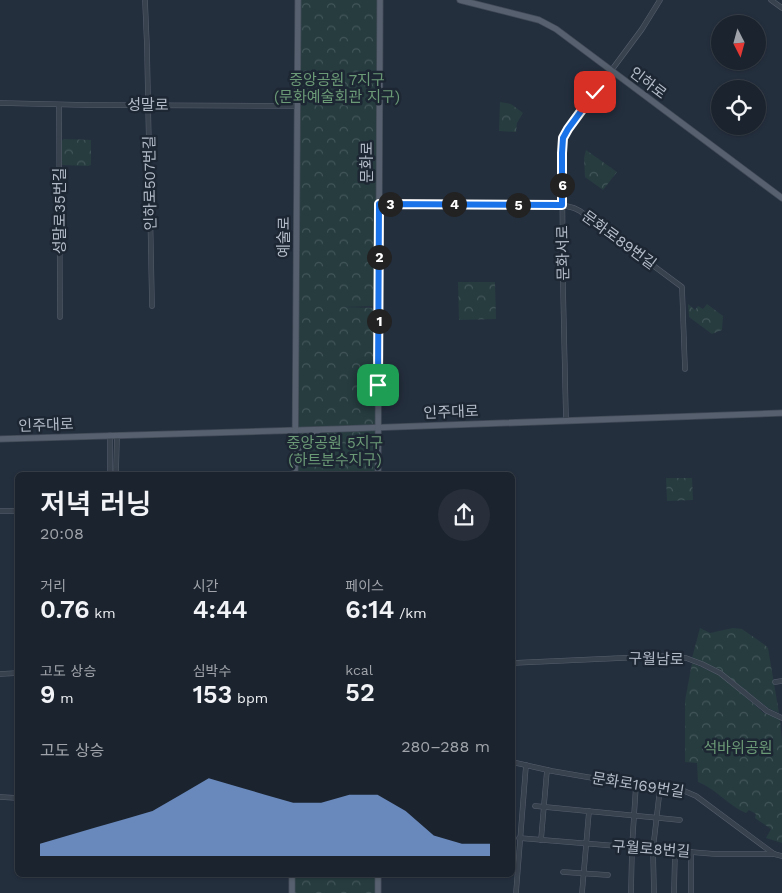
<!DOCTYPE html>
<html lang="ko">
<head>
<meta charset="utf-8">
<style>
  body { margin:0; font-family:"Work Sans","Noto Sans KR",sans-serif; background:#282f3a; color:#f1f3f6; height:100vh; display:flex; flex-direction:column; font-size:19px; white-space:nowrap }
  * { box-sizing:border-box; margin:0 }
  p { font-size:16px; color:#a0a4aa }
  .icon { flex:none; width:28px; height:28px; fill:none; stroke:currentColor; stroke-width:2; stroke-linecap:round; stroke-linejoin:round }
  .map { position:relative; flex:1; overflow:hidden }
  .details { position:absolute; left:15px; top:472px; width:500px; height:405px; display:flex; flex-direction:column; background:#1b232e; border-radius:8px; box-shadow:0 1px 4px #0004,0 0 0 1px #39404a }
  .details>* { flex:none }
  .needle { width:32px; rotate:174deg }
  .buttons { position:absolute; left:711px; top:15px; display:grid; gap:10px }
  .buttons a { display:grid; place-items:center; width:55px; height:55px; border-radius:50%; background:#1b232e; box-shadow:0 1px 4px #0004,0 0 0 1px #39404a; font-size:25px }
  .pin { position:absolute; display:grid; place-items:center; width:42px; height:42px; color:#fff; margin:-21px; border-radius:10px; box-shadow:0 2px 8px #0006 }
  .km { position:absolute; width:25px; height:25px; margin:-12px; border-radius:50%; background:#222; color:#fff; font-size:14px; line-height:25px; text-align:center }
  .round { display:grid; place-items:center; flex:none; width:52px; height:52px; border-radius:26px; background:#282f3a }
  .summary { display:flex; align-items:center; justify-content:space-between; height:85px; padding:0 25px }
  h1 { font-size:28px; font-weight:600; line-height:38px }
  .stats { display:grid; grid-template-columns:repeat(3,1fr); gap:8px; height:85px; padding:5px 25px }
  .stats div { display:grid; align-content:center }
  .stats b { font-size:25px; font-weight:600 }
  .stats small { font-size:14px; font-weight:400 }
  .stats p { font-size:14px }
  .chart { height:140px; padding:10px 25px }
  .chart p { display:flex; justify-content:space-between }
  .chart svg { width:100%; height:90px; margin-top:5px; fill:#8ab4f8; opacity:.7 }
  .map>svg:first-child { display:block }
</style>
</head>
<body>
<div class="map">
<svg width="782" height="893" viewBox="0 0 782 893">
  <defs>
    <pattern id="park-crowns" width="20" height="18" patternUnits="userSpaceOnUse" patternTransform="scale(1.25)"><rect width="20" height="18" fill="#263c3f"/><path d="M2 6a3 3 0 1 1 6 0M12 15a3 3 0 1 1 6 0" fill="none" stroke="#435659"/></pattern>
  </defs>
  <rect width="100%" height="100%" fill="#242f3e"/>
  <g fill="url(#park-crowns)">
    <path d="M297,0h81l-1,306 -36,1 36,1 -1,167h-81z"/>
    <path d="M500,102l11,2 12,9 -6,10 -1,9 -17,-1z"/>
    <path d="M64,139l27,1v25l-3,1 -26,-1 -1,-2v-22z"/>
    <path d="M586,150l31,22 -14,18 -18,-13 -1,-19z"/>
    <path d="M458,282h37l1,37 -37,1z"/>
    <path d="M688,304l7,6 3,-4 5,3 4,-5 16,12 -1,14 -10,4 -23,-17z"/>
    <path d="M666,478h26l1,22 -26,1z"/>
    <path d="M700,628l10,5 23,-5 9,1 23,16 3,3 11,65 -11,-5 -49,-39 -27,-11z"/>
    <path d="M692,663l29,13 43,37 16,6 2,22v102l-16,-5 5,-9 -16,-11 1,-4 -7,-4 -3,3c-17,-7 -30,-24 -48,-31l-1,-19 -12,-1v-61z"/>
    <rect x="292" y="875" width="86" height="18"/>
  </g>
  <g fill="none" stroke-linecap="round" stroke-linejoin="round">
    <defs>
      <g id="minor">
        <path d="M145,0l2,47 5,259"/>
        <path d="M771,0l11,8"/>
        <path d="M0,103l87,2 210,1"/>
        <path d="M59,105l1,212"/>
        <path d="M379,204l183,1 12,3 6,3 102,76 3,82"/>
        <path d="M566,421l-3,-135 -1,-133 1,-15 5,-9 74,-100 18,-29"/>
        <path d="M110,435v40"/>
        <path d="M116,475l1,-40"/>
        <path d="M0,511h18"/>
        <path d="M512,663l154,-7 20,2 16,6 18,9 47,38 15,7"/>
        <path d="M0,674l18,-1"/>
        <path d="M775,682l7,-1"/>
        <path d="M512,762l40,9 64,11 66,8 14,6 78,58"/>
        <path d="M0,797l18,1"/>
        <path d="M535,806l145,14"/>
        <path d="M519,838l196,16h59l8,2"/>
        <path d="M541,840l6,-70"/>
        <path d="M691,852v41"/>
        <path d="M563,872l45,3"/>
        <path d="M516,893l10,-128"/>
        <path d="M582,893l7,-82"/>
        <path d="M631,893l1,-46 4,-62"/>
        <path d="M654,893l-1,-44 7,-61"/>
        <path d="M674,893l1,-42"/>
      </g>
      <g id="major">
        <path d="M460,0l79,20 17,9 226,169"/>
        <path d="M0,439l338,-10 444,-16"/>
        <path d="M295,452l17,-18 7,-4"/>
        <path d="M295,475l3,-475"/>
        <path d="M378,475l2,-475"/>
        <path d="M378,875v18"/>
        <path d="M292,893v-18"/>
      </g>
    </defs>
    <use href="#minor" stroke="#565f6c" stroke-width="5.5"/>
    <use href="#major" stroke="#414a57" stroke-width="7"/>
    <use href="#minor" stroke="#38414e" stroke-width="4.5"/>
    <use href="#major" stroke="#56606e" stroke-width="5.5"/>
  </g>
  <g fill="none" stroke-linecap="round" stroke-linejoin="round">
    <defs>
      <path id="route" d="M378,385l1,-181 183,1v-52l1,-15 5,-9 27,-37"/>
    </defs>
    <use href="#route" stroke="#fff" stroke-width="10"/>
    <use href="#route" stroke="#1a73e8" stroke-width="6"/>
  </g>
  <g text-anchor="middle" stroke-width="5" stroke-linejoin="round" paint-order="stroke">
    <g font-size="15" fill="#6b9a76" stroke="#1d2633">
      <text x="337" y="85">중앙공원 7지구<tspan x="337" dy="17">(문화예술회관 지구)</tspan></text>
      <text x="335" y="448">중앙공원 5지구<tspan x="335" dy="17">(하트분수지구)</tspan></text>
      <text x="738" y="753">석바위공원</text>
    </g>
    <g font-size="15" fill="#b4bcc9" stroke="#1d2633">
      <text transform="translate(648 83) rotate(37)" y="5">인하로</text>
      <text x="148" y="110">성말로</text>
      <text transform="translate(367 162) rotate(-90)" y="5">문화로</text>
      <text transform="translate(150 183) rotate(-91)" y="5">인하로507번길</text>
      <text transform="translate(60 211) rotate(-90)" y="5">성말로35번길</text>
      <text transform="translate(284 237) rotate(-90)" y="5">예술로</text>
      <text transform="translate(619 240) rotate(36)" y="5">문화로89번길</text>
      <text transform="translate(563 253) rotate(-91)" y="5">문화서로</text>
      <text transform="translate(451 412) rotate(-2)" y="5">인주대로</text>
      <text transform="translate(46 425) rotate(-2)" y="5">인주대로</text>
      <text transform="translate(656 659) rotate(1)" y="5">구월남로</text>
      <text transform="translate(638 785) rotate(9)" y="5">문화로169번길</text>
      <text transform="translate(651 849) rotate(4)" y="5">구월로8번길</text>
    </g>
  </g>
</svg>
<div class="buttons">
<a><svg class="needle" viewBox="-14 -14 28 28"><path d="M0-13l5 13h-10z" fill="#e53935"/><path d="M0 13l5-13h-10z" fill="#a0a4aa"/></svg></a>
<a><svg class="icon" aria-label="locate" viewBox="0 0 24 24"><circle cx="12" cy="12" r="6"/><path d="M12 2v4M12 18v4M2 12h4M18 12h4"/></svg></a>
</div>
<div class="pin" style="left:378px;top:385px;background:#1e9e55"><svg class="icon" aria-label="arrive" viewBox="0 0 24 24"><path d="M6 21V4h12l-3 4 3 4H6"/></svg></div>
<div class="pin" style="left:595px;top:92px;background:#d93025"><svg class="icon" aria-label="check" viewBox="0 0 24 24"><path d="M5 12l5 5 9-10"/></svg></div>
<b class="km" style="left:379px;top:321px">1</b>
<b class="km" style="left:379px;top:257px">2</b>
<b class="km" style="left:390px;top:204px">3</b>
<b class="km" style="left:454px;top:204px">4</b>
<b class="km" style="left:518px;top:205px">5</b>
<b class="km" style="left:562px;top:185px">6</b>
<section class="details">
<div class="summary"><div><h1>저녁 러닝</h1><p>20:08</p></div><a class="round"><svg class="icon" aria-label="share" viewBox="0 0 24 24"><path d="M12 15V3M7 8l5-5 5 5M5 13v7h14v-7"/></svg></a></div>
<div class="stats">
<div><p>거리</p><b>0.76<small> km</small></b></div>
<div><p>시간</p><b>4:44</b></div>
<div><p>페이스</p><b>6:14<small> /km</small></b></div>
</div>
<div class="stats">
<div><p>고도 상승</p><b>9<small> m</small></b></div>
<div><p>심박수</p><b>153<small> bpm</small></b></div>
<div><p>kcal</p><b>52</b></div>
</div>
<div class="chart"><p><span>고도 상승</span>280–288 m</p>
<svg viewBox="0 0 160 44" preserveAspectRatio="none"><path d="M0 44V38L10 34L20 30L30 26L40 22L50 14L60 6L70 10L80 14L90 18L100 18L110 14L120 14L130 22L140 34L150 38L160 38V44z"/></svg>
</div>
</section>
</div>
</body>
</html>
